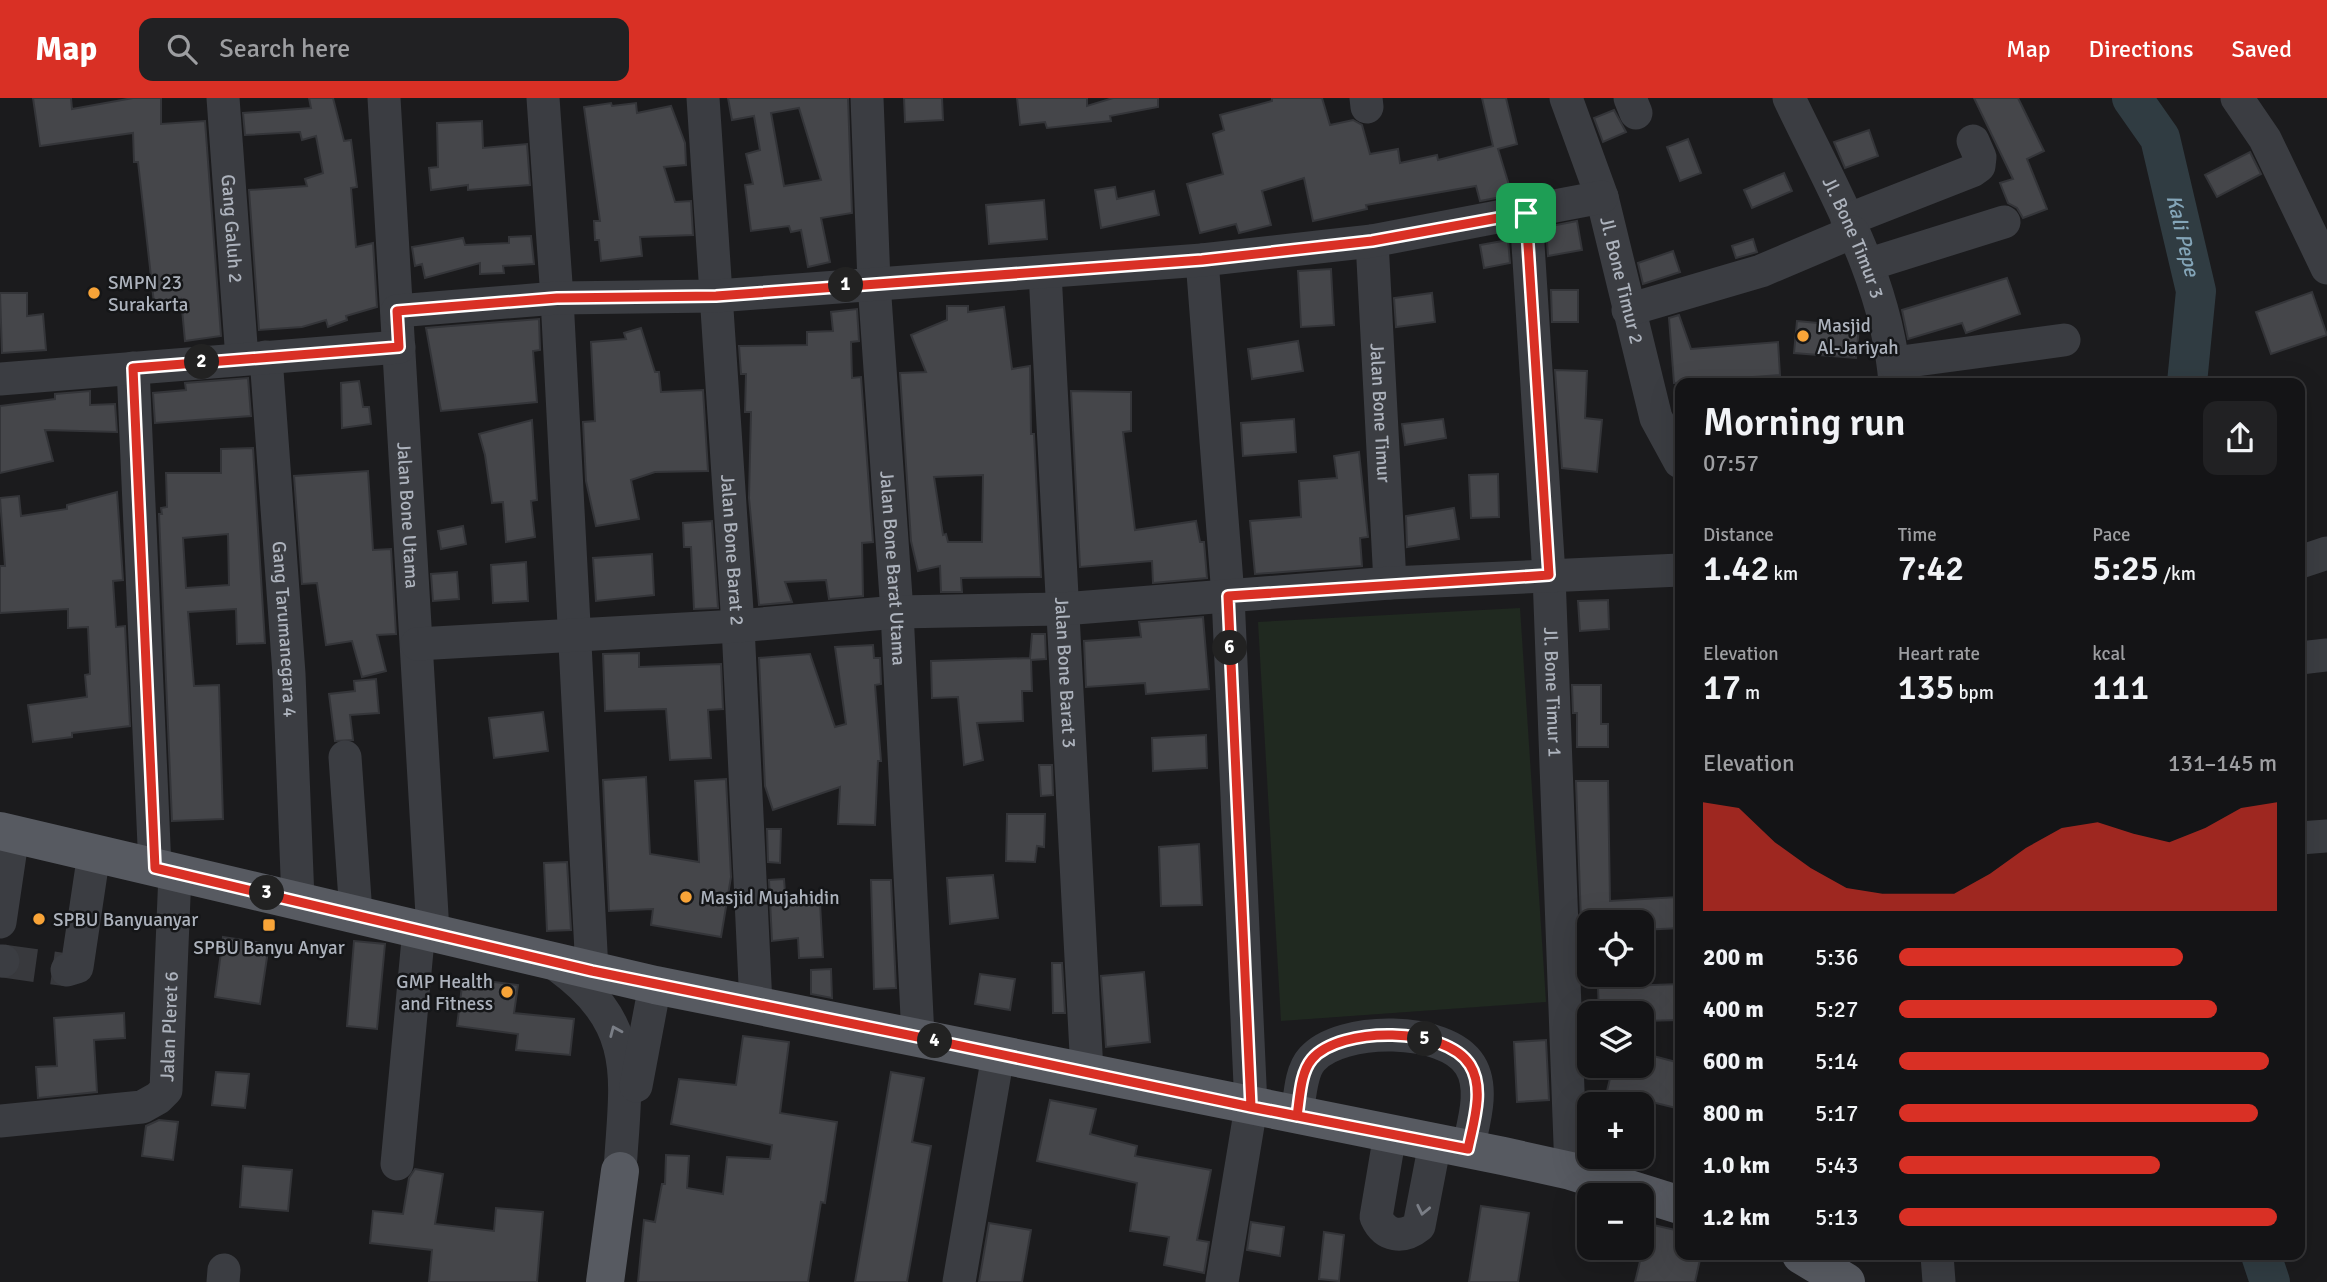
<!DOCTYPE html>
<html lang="en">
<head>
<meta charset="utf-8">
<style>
  body { margin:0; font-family:Signika,sans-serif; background:#212123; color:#f1f3f6; height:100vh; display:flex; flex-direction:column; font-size:26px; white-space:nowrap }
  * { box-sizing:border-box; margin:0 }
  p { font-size:23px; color:#9d9ea1 }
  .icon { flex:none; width:38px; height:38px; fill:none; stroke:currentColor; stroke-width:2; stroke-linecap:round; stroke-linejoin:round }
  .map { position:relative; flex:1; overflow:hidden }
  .side { position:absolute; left:1675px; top:280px; width:630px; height:882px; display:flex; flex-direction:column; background:#141416; border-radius:14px; box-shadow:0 7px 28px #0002,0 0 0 2px #333335 }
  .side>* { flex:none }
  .controls { position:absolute; left:1577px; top:812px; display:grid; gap:14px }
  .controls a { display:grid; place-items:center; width:77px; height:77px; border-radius:14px; background:#141416; box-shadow:0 7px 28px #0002,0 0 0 2px #333335; font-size:35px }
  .pin { position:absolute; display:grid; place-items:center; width:60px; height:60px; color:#fff; margin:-30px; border-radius:14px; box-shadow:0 4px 10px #0006 }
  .km { position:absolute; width:35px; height:35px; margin:-18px; border-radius:50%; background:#222; color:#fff; font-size:19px; line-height:35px; text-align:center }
  .round { display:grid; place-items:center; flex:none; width:74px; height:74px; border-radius:14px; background:#212123 }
  .head { display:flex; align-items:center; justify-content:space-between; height:119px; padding:0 28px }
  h1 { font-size:38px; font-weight:600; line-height:52px }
  .figures { display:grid; grid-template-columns:repeat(3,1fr); gap:10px; height:119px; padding:7px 28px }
  .figures div { display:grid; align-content:center }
  .figures b { font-size:35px; font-weight:600 }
  .figures small { font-size:19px; font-weight:400 }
  .figures p { font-size:19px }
  .chart { height:196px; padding:14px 28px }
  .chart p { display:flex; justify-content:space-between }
  .chart svg { width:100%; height:126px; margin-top:7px; fill:#d93025; opacity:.7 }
  ul { padding:0 28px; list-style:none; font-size:23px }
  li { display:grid; grid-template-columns:112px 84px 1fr; align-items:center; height:52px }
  li i { height:18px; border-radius:9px; background:#d93025 }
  header { display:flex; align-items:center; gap:42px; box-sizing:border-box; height:98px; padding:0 35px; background:#d93025; color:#fff }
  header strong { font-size:33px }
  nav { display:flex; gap:38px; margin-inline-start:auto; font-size:24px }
  .search { width:490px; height:63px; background:#212123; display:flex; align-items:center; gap:18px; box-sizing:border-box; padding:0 24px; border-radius:14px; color:#9d9ea1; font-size:26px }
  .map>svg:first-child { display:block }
</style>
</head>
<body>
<header>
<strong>Map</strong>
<div class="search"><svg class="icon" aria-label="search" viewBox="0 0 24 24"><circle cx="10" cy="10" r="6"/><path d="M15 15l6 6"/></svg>Search here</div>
<nav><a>Map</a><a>Directions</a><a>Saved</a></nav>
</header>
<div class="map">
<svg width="2327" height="1184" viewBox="0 0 2327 1184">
  <rect width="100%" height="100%" fill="#1b1b1d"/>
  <path fill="#202920" d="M1520,510l26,394 -265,19 -23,-399z"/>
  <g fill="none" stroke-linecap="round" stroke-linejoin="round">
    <g stroke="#303c42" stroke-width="40">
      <path id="s1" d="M2132,0l28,40 36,153 -9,92"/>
      <path d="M2261,1157l9,27"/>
    </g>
  </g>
  <g fill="#45464a" stroke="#343539" stroke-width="2" fill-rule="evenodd">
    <path d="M33,0h38l1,11 61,-11h28v26l44,-3 16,215 -36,5 -4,-42 -27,4 -16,-141h-4l-1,-29 -93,13z"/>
    <path d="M309,0h24l11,43 7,-1 6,47 -6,1 5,59 17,-4 4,64 -31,9 1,4 -19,7 -2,-7 -24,7 -43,3 -10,-140 58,-4 -2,-7 18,-6 -7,-37 -14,4 -2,-8 -55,3 -2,-22 68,-5z"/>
    <path d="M728,0h120l4,115 -31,5 9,44 -22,5 -7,-37 -10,2 -2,-6 -38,5 -6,-46 8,-1 -7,-30 14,-4 -6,-34 -22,4zM799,10l22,72 -37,6 -13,-73z"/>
    <path d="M904,0h38l1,22 -38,2z"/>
    <path d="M1017,0h70v8l26,-8h45v9l-48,9 1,5 -64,7 -2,-6 -25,3z"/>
    <path d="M1272,0h50l8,27 23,-5 9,5 8,29 28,-5 2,14 37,-8 1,5 55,-14 -11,-48h24l11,46 -19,5 14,46 -32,6 -4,-15 -110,19 1,4 -54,12 -9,-43 -42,13 9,34 -32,8 -3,-9 -36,9 -13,-49 36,-10 -10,-40 11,-4 -4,-15 52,-14z"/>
    <path d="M1974,0h44l26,53 -17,8 20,50 -24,9 -6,-10 -9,-5 -8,-20 13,-4z"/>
    <path d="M611,5l1,3 24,-3 1,10 34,-7 14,37 1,22 -22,2 11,35 16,-1 2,34 -53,2 2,19 -41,5 -2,-21h-4l-1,-19h6l-16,-114z"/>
    <path d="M1614,12l12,22 -23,10 -9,-24z"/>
    <path d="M482,23l1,27 44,-4 3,41 -62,5v-5l-37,5 -2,-22 9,-1 -1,-44z"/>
    <path d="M1869,32l9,26 -33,12 -11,-26z"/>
    <path d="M1688,41l13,34 -21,8 -13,-34z"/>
    <path d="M2250,54l11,22 -44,23 -12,-22z"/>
    <path d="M1784,75l8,18 -40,17 -8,-18z"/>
    <path d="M1115,89l2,12 37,-8 5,24 -58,13 -6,-38z"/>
    <path d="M1044,102l3,39 -58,5 -3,-39z"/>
    <path d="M1577,123l5,29 -34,6 -2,-29z"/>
    <path d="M531,138l3,28 -31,2 1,7 -24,1v-11l-55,15 -3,-14 -7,2 -3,-19 51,-9 2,7 44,-2v-6z"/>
    <path d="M1753,141l4,13 -21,6 -4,-12z"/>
    <path d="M1508,142l2,23 -26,5 -4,-23z"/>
    <path d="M1673,153l7,21 -37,12 -5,-21z"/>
    <path d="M1331,171l3,56 -33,2 -3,-56z"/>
    <path d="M2007,180l13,36 -54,19 -4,-10 -54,16 -6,-29z"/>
    <path d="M1551,192h27v32h-26z"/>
    <path d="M2312,194l15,43 -56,19 -15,-42z"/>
    <path d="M0,195h27v23l16,-2 3,36 -44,3z"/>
    <path d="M1432,195l3,29 -39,5 -2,-29z"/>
    <path d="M947,208h21v6l36,-5 8,62 18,-3 1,68h3l7,143 -80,1 1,14h-21l-1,-26 -22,5 -7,-30 -11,-168 26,-1 -15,-37 36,-15zM983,377l-1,67h-34l-2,-8 -3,1 -9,-58z"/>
    <path d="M857,211l2,32 -8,1 1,36 9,-1 12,165 -11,1 1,53 -34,3 -3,-19 -41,2 7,20 -33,3 -10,-107 2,-86h-6l1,-38h-5l-2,-28 68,-1v-13l26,-1 -2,-19z"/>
    <path d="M1679,217l12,34 87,-7 2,33 -106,8 -5,-65z"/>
    <path d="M539,221l1,31 -7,1 4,51 -96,9 -15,-83z"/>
    <path d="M1797,223l62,6 -3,31 -62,-5z"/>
    <path d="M641,230l14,44h4l2,20 42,-2 5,81 -53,1 -24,8 8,39 -43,7 -10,-45 -3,-59 12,-1 -4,-79 35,-3 -2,-6z"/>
    <path d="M1298,243l5,30 -51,8 -4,-30z"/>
    <path d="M1555,272l32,1 -2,47 17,2 -5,52 -35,-4z"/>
    <path d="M248,280l3,38 -96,7 -2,-30 33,-3 -1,-7z"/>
    <path d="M359,283l4,26h6l2,17 -29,4 -1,-45z"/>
    <path d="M90,293v14l25,-1 2,28 -72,-2 8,31 -53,12v-67l55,-7v-5z"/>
    <path d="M1071,293l60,1v39l-8,1 12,98 61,-9 4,21h4l3,36 -54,5 -1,-22 -72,6z"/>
    <path d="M1294,321l2,33 -53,4 -2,-33z"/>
    <path d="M1443,321l3,19 -41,7 -3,-21z"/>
    <path d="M532,322l5,80 -6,1 4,36 -29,5 -3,-40 -11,1 -7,-48 -6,-21z"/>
    <path d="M253,350l12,195 -28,1 -1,-35 -48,3 6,74 25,-1 4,134 -51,2 -13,-307h3l-1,-6 6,-1 -1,-34h55v-24zM228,436l1,51 -43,3 -3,-50z"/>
    <path d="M1359,354l9,85 -8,1 2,28 -107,8 -5,-53 51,-4 -2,-36 38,-3 -3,-22z"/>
    <path d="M368,373l5,79 18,-1 5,85 -19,1 9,36 -24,6 -10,-36 -26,4 -9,-62 -15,1 -8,-108z"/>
    <path d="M1498,376l1,43 -28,1 -2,-43z"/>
    <path d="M117,394l6,88 -10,1 3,46 9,-1 5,100 -58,7v4l-39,5 -5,-37 59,-8 -2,-22 5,-1 -2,-47 -20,1v-19l-68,4v-47h5l-5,-68 19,-2 2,20 46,-7v-4z"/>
    <path d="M1454,410l5,31 -52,8 -1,-31z"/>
    <path d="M712,423l6,87 -24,1 -3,-62h-7l-1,-24z"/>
    <path d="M463,428l3,18 -25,5 -3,-18z"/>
    <path d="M652,456l2,41 -58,6 -3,-43z"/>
    <path d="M526,464l2,39 -35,2 -2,-38z"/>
    <path d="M457,474l2,27 -26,2 -2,-27z"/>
    <path d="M1608,502l1,29 -29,2 -2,-30z"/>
    <path d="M1203,519l6,72 -63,5 -1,-11 -59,4 -2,-46 57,-4 -2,-15z"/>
    <path d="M1032,536h13l1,25 -15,1 1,31h-10l1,30 -46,2 6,37 -19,5 -6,-68 -26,1 -1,-37 99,-3z"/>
    <path d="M873,547l1,13h6l1,26 -6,1 6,76h-3l-3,64 -37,-1 2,-37 -67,23 -8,-24 -6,-128 51,-4 25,73 11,-3 -11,-77z"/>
    <path d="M639,555v14l82,-3 2,45 -15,1 3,48 -41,2 -4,-51 -61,2 -2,-57z"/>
    <path d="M376,581l3,34 -29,2 3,25 -18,1 -6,-47 26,-3 -1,-10z"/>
    <path d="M1572,587h29v39h7v23h-31v-34h-4z"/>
    <path d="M543,614l5,39 -54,7 -5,-40z"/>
    <path d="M1206,637l1,33 -54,3 -1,-33z"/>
    <path d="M1039,667h13l1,30 -12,1z"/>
    <path d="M646,679l4,77 49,8 -4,-81 31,-2 5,98 -10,60 -70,-12 2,-16 -44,2 -6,-131z"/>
    <path d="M1576,683h32l2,120 68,-4 2,31 -38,2v-8h-61z"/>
    <path d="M1007,716h38l-1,33 -7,-1 -2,16 -29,-1z"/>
    <path d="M767,731h14l-1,34 -12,-1z"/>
    <path d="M1199,746l3,61 -41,1 -2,-59z"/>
    <path d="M567,764l4,68 -24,1 -3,-68z"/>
    <path d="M993,777l5,43 -48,6 -3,-46z"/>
    <path d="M784,781l2,26 34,-2 3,54 -24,1 -1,-20 -26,3 -3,-61z"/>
    <path d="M871,782h20l5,108 -22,1z"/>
    <path d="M223,839l46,7 -9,60 -45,-7z"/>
    <path d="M354,843l31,3 -8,85 -30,-3z"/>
    <path d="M1052,865h10l3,50h-12z"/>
    <path d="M831,871l1,29 -21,-4v-24z"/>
    <path d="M1144,874l6,70 -44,5 -5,-71z"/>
    <path d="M980,876l35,5 -5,31 -35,-6z"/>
    <path d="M463,880l55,7 -4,28 60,6 -4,36 -54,-5 2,-16 -61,-8z"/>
    <path d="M1680,886v36l-38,1v-8h-43l-1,-26z"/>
    <path d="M124,915l1,25 -31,2 3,52 -59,6 -2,-31 21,-1 -3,-48z"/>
    <path d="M743,938l46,6 -9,71 57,9 -12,81 -4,-1 -13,80h-170l6,-62 11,2 7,-38h3l1,-29 23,1 -2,32 36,6 4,-37 43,2 2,-14 -101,-21 8,-45 57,6z"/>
    <path d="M1546,942l3,60 -32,2 -3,-60z"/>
    <path d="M1642,955l38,10v46l-73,-18 6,-25h29z"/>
    <path d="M216,974l33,2 -4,34 -33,-3z"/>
    <path d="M891,974l33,6 -12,64 19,4 -24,136h-52z"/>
    <path d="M1050,1002l46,9 -6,25 47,12 -2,10 76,14 -14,70 12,2 -5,31 -40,-8 5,-28 -39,-6 7,-48 -100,-22z"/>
    <path d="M159,1022l19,2 -5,38 -31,-4 4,-30z"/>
    <path d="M243,1068l49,4 -4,41 -48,-4z"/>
    <path d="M415,1071l28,5 -8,50 59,7 2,-23 47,4 -6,70h-108l3,-32 -62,-7 3,-32 30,3 6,-36z"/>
    <path d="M1481,1108l48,7 -11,69h-49z"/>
    <path d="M1251,1124l33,5 -4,29 -33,-6z"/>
    <path d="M989,1125l42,7 -9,52h-43z"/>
    <path d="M1649,1126l31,7v24h21l-6,27h-60z"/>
    <path d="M1324,1134l20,3 -5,46 -20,-2z"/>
  </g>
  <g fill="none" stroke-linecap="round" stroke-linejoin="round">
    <path stroke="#38393d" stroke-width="33" stroke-dasharray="33 17" stroke-linecap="butt" d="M3,863l64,9"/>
    <g stroke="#3b3d42" stroke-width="33">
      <path id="s2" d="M223,0l19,261"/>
      <path id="s3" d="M384,0l49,834"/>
      <path d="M543,0l14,200 35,673"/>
      <path id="s4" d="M703,0l35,528 18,379"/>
      <path id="s5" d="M867,0l7,185 23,329 21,425"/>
      <path d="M1366,0l1,9"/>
      <path id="s6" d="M1566,0l36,99 54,221 24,44"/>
      <path d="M1630,0l6,15"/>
      <path id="s7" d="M1789,0c44,93 98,180 106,285"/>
      <path d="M2237,0l28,41 62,129"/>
      <path id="s8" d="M1526,115l23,362 22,596"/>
      <path d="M1847,122l125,-49 7,-5 1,-9 -7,-16"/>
      <path id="s9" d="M1372,143l18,342"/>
      <path d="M1202,162l26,336 23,511 -29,175"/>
      <path d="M1870,166l134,-42"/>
      <path id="s10" d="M1045,174l42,800"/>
      <path d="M1628,212l133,-39 92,-39"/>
      <path d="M397,213l160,-13 159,-2 486,-36 170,-19 230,-44"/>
      <path id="s11" d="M266,259l23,317 9,226"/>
      <path d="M1894,265l170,-23"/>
      <path d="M133,270l22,500"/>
      <path d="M0,281l399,-32"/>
      <path d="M2300,464l27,-9"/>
      <path d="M417,546l321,-18 159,-14 166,-3 327,-26 290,-13"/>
      <path d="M2300,560l27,-3"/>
      <path d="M345,659l11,157"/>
      <path d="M2300,740l27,-2"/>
      <path d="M0,824l13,-88"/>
      <path d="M0,863h3"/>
      <path d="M559,869c82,60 66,114 61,204"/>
      <path d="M67,872l10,-3 17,-114"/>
      <path d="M636,988l19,-101"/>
      <path d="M1297,1018c3,-18 3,-44 15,-57 29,-33 134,-33 158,6 15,24 3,59 -2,84"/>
      <path id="s12" d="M0,1023l142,-14 16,-9 8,-8 9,-217"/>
      <path d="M1390,1036l-14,83c9,20 27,22 43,9l16,-83"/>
      <path d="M397,1066l22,-235"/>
      <path d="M1937,1157l2,27"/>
      <path d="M223,1184l1,-12"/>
      <path d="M959,1184l39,-227"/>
    </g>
    <g stroke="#575a61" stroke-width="38">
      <path d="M0,733l655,154 848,171 68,15 109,34"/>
      <path d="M1801,1157l45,27"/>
      <path d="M605,1184l15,-111"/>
    </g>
  </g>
  <defs><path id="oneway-chevron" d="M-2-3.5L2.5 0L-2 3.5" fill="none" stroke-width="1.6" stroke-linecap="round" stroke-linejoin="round" transform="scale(1.75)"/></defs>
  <g stroke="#7a7e86">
    <use href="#oneway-chevron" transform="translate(615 933) rotate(-113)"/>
    <use href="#oneway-chevron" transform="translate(1423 1112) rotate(102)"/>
  </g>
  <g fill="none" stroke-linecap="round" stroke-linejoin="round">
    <defs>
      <path id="route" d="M1526,115l-154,28 -170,19 -486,36 -159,2 -160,13 2,36 -266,21 22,500 437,103 326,66 333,70c73,14 145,28 217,42 5,-25 17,-60 2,-84 -24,-39 -130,-39 -158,-6 -12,14 -12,39 -15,57l-46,-9 -23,-511 321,-21 -23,-362"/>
    </defs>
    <use href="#route" stroke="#fff" stroke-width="14"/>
    <use href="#route" stroke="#d93025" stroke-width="9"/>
  </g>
  <g fill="#f8a438" stroke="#151618" stroke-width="2.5">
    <circle cx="94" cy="195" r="7"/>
    <circle cx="1803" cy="238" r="7"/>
    <circle cx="686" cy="799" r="7"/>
    <circle cx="39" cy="821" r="7"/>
    <rect x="262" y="820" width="14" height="14" rx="3.5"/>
    <circle cx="507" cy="894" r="7"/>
  </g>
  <g text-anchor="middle" stroke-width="5" stroke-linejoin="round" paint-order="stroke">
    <g font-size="19" fill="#adb3bd" stroke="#151618">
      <text dy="7" stroke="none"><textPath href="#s2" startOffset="131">Gang Galuh 2</textPath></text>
      <text dy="7" stroke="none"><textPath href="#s7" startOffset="154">Jl. Bone Timur 3</textPath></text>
      <text dy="7" stroke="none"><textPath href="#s6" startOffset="191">Jl. Bone Timur 2</textPath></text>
      <text dy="7" stroke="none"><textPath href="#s9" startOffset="172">Jalan Bone Timur</textPath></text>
      <text dy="7" stroke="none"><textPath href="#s3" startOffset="418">Jalan Bone Utama</textPath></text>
      <text dy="7" stroke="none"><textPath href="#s4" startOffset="453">Jalan Bone Barat 2</textPath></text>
      <text dy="7" stroke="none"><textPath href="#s5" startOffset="471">Jalan Bone Barat Utama</textPath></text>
      <text dy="7" stroke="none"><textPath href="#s11" startOffset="273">Gang Tarumanegara 4</textPath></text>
      <text dy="7" stroke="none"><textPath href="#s10" startOffset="401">Jalan Bone Barat 3</textPath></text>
      <text dy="7" stroke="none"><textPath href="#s8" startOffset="480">Jl. Bone Timur 1</textPath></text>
      <text dy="7" stroke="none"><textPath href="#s12" startOffset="236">Jalan Pleret 6</textPath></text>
    </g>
    <g font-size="19" fill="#adb3bd" stroke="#151618" text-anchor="start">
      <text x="108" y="191">SMPN 23<tspan x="108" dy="22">Surakarta</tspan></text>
      <text x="1817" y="234">Masjid<tspan x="1817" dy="22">Al-Jariyah</tspan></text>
      <text x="700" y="806">Masjid Mujahidin</text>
      <text x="53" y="828">SPBU Banyuanyar</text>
      <text x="269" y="856" text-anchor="middle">SPBU Banyu Anyar</text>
      <text x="493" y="890" text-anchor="end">GMP Health<tspan x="493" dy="22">and Fitness</tspan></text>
    </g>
    <g font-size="21" font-style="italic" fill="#84a5b8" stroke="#151618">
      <text dy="7" stroke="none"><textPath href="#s1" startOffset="149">Kali Pepe</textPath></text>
    </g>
  </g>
</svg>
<div class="controls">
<a><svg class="icon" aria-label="locate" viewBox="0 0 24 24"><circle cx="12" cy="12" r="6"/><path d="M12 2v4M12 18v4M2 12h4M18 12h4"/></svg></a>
<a><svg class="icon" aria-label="layers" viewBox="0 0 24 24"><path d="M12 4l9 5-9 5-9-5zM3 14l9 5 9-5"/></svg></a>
<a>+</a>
<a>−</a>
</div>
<div class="pin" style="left:1526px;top:115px;background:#1e9e55"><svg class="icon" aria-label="arrive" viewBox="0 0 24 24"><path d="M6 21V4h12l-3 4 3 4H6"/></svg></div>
<b class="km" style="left:846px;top:187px">1</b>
<b class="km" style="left:202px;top:264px">2</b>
<b class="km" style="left:267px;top:795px">3</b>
<b class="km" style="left:935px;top:943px">4</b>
<b class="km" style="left:1425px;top:941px">5</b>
<b class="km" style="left:1230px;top:550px">6</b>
<section class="side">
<div class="head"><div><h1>Morning run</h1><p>07:57</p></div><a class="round"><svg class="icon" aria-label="share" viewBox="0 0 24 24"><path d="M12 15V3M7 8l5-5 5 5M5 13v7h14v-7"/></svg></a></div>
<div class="figures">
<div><p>Distance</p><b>1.42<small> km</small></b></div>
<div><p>Time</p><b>7:42</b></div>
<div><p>Pace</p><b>5:25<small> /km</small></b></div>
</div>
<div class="figures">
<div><p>Elevation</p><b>17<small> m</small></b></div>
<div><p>Heart rate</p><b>135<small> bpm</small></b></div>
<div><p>kcal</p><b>111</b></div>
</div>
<div class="chart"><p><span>Elevation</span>131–145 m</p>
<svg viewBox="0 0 160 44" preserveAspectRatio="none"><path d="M0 44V6L10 8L20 20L30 29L40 36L50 38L60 38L70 38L80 31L90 22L100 15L110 13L120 17L130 20L140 15L150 8L160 6V44z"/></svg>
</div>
<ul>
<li><b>200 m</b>5:36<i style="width:75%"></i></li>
<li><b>400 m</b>5:27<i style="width:84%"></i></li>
<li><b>600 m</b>5:14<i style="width:98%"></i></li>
<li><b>800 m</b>5:17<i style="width:95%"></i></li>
<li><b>1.0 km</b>5:43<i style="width:69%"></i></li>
<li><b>1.2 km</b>5:13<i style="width:100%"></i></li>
</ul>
</section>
</div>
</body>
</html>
